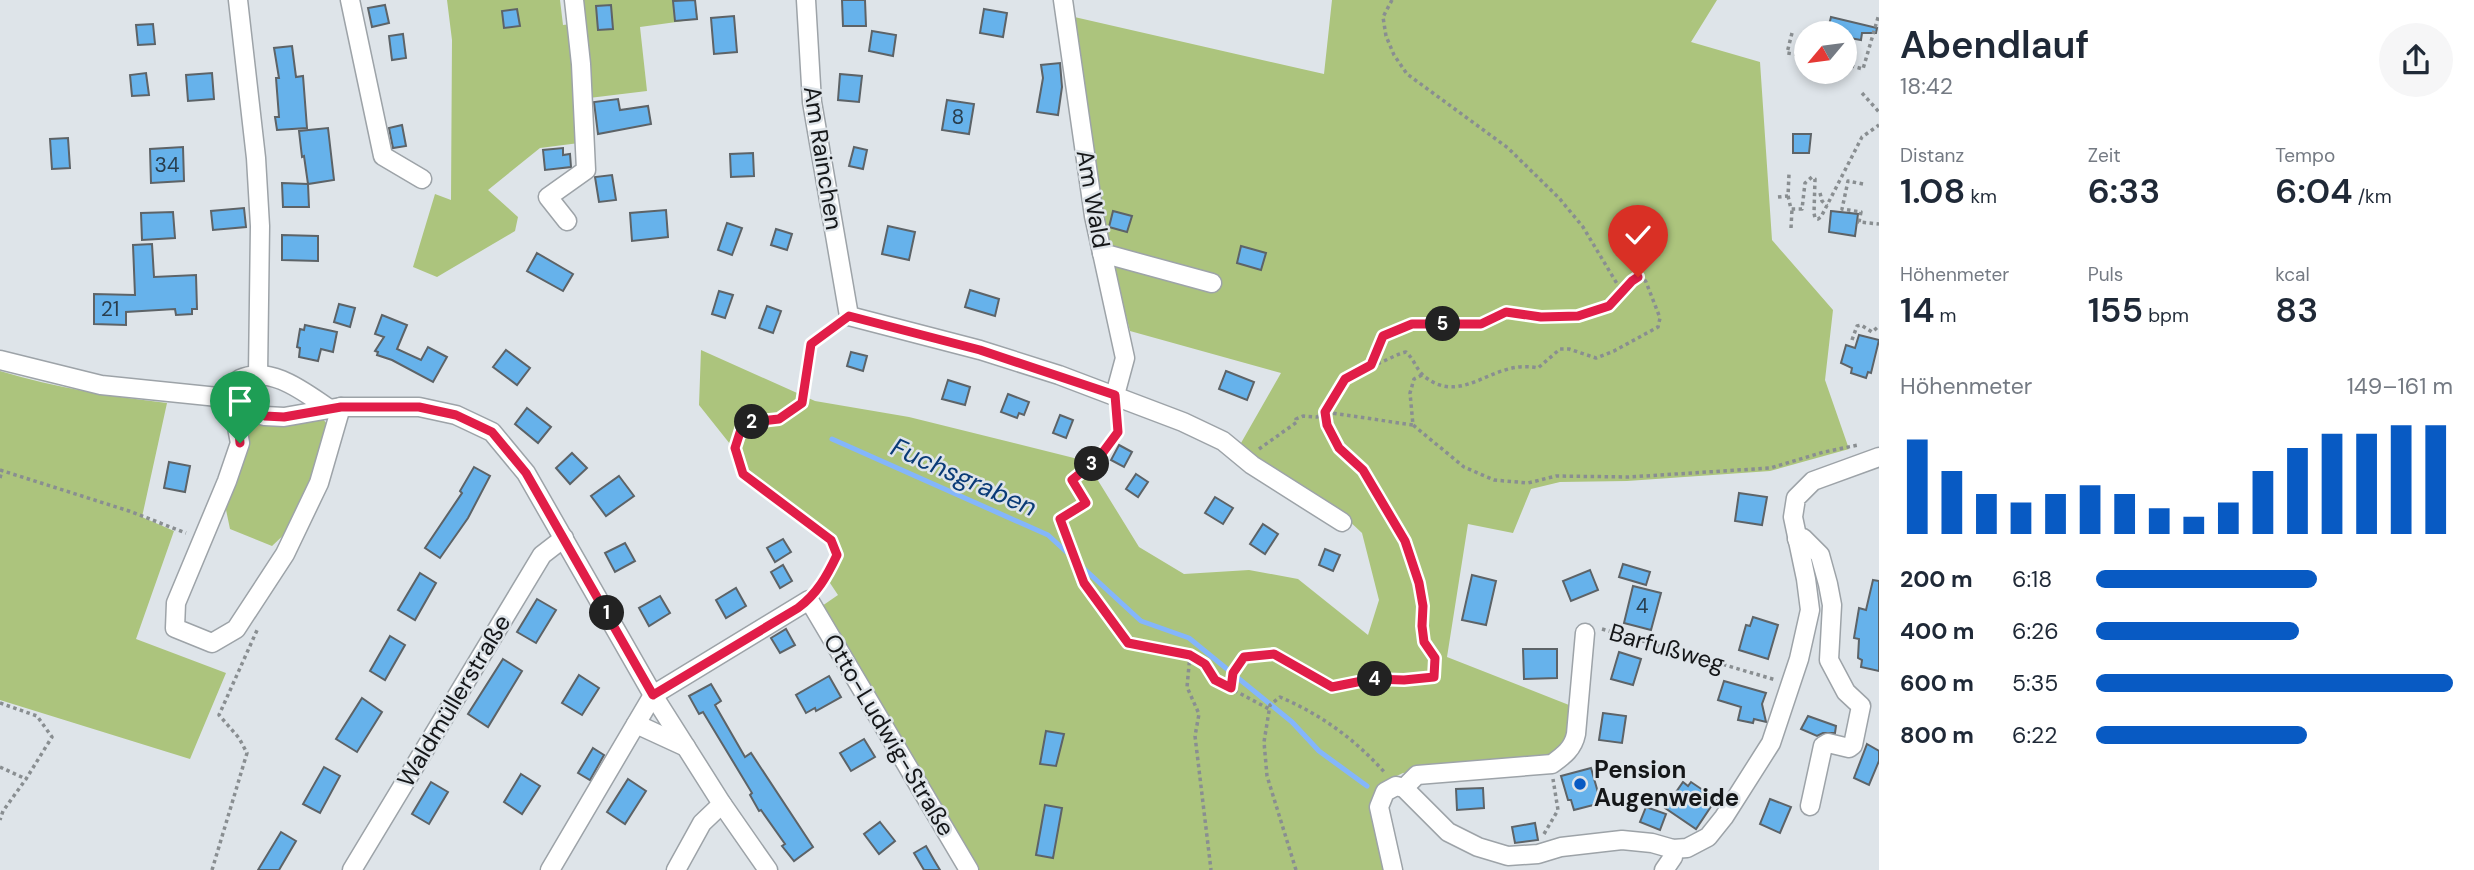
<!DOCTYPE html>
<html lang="de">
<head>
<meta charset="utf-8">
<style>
  body { margin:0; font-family:"DM Sans",sans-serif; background:#f6f6f7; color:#1f2937; height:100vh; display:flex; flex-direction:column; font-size:26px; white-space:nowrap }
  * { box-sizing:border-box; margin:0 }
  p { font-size:23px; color:#747a83 }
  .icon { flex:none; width:38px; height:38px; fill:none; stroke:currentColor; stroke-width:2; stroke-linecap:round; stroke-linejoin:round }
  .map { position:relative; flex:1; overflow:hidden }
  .drawer { display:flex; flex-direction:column; background:#fff; width:595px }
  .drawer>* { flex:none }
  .needle { width:46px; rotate:241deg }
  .buttons { position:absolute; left:1794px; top:21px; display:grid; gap:14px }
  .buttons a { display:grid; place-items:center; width:63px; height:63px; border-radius:50%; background:#fff; box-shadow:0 4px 10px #0003; font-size:35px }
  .pin { position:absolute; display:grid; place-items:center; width:60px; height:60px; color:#fff; margin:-72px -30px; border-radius:50% 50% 50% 0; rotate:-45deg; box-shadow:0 0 7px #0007 }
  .pin .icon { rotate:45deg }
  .km { position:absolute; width:35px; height:35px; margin:-18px; border-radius:50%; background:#222; color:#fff; font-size:19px; line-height:35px; text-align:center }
  .round { display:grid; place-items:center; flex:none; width:74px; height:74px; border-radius:37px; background:#f6f6f7 }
  .summary { display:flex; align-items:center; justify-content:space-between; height:119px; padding:0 21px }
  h1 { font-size:38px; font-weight:600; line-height:52px }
  .metrics { display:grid; grid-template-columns:repeat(3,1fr); gap:10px; height:119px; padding:7px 21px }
  .metrics div { display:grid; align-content:center }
  .metrics b { font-size:35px; font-weight:600 }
  .metrics small { font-size:19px; font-weight:400 }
  .metrics p { font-size:19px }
  .chart { height:196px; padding:14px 21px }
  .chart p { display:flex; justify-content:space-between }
  .chart svg { width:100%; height:126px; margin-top:7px; stroke:#085ac3; stroke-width:6 }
  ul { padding:0 21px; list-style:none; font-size:23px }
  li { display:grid; grid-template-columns:112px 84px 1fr; align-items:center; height:52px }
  li i { height:18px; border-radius:9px; background:#085ac3 }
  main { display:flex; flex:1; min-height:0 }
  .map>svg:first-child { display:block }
</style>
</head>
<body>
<main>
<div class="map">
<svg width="1879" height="870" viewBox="0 0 1879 870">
  <rect width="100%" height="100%" fill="#dee4e9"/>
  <g fill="#acc47d">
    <path d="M447,0h113l3,25 9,-1 7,119 -39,5 -52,42 30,27 -3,14 -78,46 -24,-10 22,-73 16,6 1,-160z"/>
    <path d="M580,0h115l3,19 -58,8 7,64 -58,7z"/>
    <path d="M1332,0h385l-26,42 69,20 12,178 61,70 -8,70 24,69 -79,22 -143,10 -67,1 -29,7 -18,44 -45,-9 -21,133 122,48 5,16 -7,20 -19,19 -145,13 -19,9 -9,13 10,75h-407l-156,-264 16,-11 -12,-18 11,-22 -6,-13 -89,-68 -8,-25 -35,-44 2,-55 114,51 94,16 177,44 53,86 45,27 65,-4 49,9 70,56 11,-35 -17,-67 -16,-15 -92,-61 -13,-14 40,-70 -151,-42c-28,-104 -43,-209 -60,-315l254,58z"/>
    <path d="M0,371c57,17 108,25 167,32l-25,114 32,14 -38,108 90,34 -36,86 -190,-59z"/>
    <path d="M322,418l5,6 -4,21 -32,83 -19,18 -42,-17 -5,-24 23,-63 -1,-18 4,-5z"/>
  </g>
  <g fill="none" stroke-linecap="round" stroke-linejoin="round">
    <g stroke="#84b6fb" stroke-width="5">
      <path d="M832,439l216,96 25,23"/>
      <path d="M1080,565l61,56 48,17 103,84 27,29 48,35"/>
    </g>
  </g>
  <g fill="#66b2eb" stroke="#5d6367" stroke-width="2">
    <path d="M695,0l2,19 -22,2 -2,-20z"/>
    <path d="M842,0h23l1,26h-23z"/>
    <path d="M385,5l4,18 -17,4 -4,-19z"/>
    <path d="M611,5l2,24 -15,1 -2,-24z"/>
    <path d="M517,9l3,17 -16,2 -2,-17z"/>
    <path d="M984,9l23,4 -4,24 -23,-4z"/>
    <path d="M734,16l3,36 -23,2 -3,-36z"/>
    <path d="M1831,17l46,11 -1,5h-14l-1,7 -17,-3v-4h-17z"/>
    <path d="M153,24l2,20 -17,1 -2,-20z"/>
    <path d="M872,31l24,4 -3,21 -24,-5z"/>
    <path d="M403,34l3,24 -14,2 -3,-24z"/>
    <path d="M292,46l4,31 7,-1 4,52 -30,2 -2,-13h4l-3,-39h3l-5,-30z"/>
    <path d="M1060,63l2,24 -4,28 -21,-3 6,-34 -2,-13z"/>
    <path d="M146,73l3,22 -17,1 -2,-21z"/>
    <path d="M212,73l2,26 -26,2 -2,-26z"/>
    <path d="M840,74l22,2 -3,26 -21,-2z"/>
    <path d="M618,99l2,11 28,-4 3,18 -53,10 -4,-32z"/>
    <path d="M947,100l27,4 -5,30 -27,-4z"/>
    <path d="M402,125l4,21 -13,2 -4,-20z"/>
    <path d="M328,128l6,52 -26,4 -4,-28 -2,1 -3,-26z"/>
    <path d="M1793,134h18l-2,19h-16z"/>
    <path d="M68,138l2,30 -18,1 -2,-30z"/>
    <path d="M183,147l1,34 -33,2 -1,-34z"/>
    <path d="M854,147l13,3 -4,19 -14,-3z"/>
    <path d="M563,148v7l7,-1 1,13 -26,3 -2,-20z"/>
    <path d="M753,153l1,23 -23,1 -1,-23z"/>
    <path d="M612,175l4,25 -17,2 -4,-25z"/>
    <path d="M282,183l26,1 1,23h-26z"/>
    <path d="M244,208l2,19 -33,3 -2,-19z"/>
    <path d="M666,210l2,27 -36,4 -2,-28z"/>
    <path d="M1113,211l19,5 -5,16 -18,-5z"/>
    <path d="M1831,211l27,3 -3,22 -26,-4z"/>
    <path d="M173,212l2,26 -33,2 -1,-27z"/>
    <path d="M727,223l15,5 -10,27 -14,-5z"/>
    <path d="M888,226l27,6 -6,28 -27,-6z"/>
    <path d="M776,229l16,5 -5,16 -16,-5z"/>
    <path d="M282,235l36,1v25l-36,-1z"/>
    <path d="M152,244l2,33 42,-2 1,34h-5v5l-16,1 -1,-6 -49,3v13l-32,-1v-30l41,1 -2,-50z"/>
    <path d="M1241,246l25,7 -5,17 -24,-7z"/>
    <path d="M537,253l36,21 -10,17 -36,-20z"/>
    <path d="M970,290l29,9 -4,17 -30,-9z"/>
    <path d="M719,291l14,4 -8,23 -13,-4z"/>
    <path d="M339,304l16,4 -5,19 -16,-5z"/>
    <path d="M767,306l14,5 -8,22 -14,-5z"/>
    <path d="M382,315l25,10 -10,24 24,11 7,-13 19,10 -14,25 -41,-22 -15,-5 1,-3 -3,-1 9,-14 -9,-3z"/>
    <path d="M305,325l32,7 -4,20 -12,-3 -3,12 -19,-4 1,-9 -3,-1 3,-18 4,1z"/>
    <path d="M1859,335l20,5 -8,33 -3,-1 -2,6 -15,-5 1,-5 -11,-5 5,-18 9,3z"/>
    <path d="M506,350l24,18 -13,17 -24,-18z"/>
    <path d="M851,352l16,4 -4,15 -16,-5z"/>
    <path d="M1226,371l28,11 -7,18 -28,-11z"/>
    <path d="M948,380l22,7 -5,18 -23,-6z"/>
    <path d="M1008,394l21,8 -5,13 -5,-2 -2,5 -16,-6z"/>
    <path d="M527,408l24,19 -13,16 -23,-19z"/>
    <path d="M1060,415l13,5 -7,18 -13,-5z"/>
    <path d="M1119,445l13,7 -8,15 -13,-7z"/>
    <path d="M572,453l15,15 -17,16 -14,-16z"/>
    <path d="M169,462l21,4 -5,26 -21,-4z"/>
    <path d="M474,467l16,9 -22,42 -28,40 -15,-10 37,-55 -2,-2z"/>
    <path d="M1136,474l12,8 -10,15 -12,-8z"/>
    <path d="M619,476l15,20 -28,20 -15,-20z"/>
    <path d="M1739,493l28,4 -5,28 -27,-4z"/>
    <path d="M1215,497l18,11 -10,16 -18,-11z"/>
    <path d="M1263,524l15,10 -13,20 -15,-10z"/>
    <path d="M783,539l8,13 -16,10 -8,-14z"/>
    <path d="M625,543l10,18 -20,11 -10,-19z"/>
    <path d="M1325,549l15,6 -7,16 -14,-6z"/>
    <path d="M1623,564l27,8 -4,13 -27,-8z"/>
    <path d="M783,565l9,16 -12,7 -9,-16z"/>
    <path d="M1590,570l8,20 -27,11 -8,-20z"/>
    <path d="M420,573l16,10 -21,37 -17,-10z"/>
    <path d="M1472,575l24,6 -10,44 -24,-5z"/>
    <path d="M1873,580l6,1v90l-18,-4 1,-7 -4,-2 1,-19 -5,-1 5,-30 7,2z"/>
    <path d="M1633,586l28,7 -10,37 -27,-7z"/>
    <path d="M736,588l10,18 -20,12 -10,-18z"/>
    <path d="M660,596l10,17 -21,13 -10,-18z"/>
    <path d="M537,599l19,11 -20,33 -19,-11z"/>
    <path d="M1753,617l25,8 -10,34 -29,-9 7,-25 4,1z"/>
    <path d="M786,629l9,16 -15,8 -9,-15z"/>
    <path d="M390,636l15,9 -20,35 -15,-9z"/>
    <path d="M1523,649h34v29l-33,1z"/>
    <path d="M1619,652l22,7 -8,26 -22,-6z"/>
    <path d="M503,659l19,12 -34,56 -20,-13z"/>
    <path d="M579,675l20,13 -17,27 -20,-12z"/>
    <path d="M829,676l12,21 -25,14 -1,-3 -9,5 -10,-18z"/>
    <path d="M1724,681l42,12 -4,11 4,18 -12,-3 -1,4 -15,-3 3,-13 -23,-7z"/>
    <path d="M711,684l10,17 -6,4 30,52 6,-4 62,94 -19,14 -12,-15 3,-2 -24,-34 -2,1 -9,-16 2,-2 -49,-81 -4,2 -10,-18z"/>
    <path d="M362,698l20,14 -25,40 -21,-13z"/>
    <path d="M1603,713l23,3 -4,27 -23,-3z"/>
    <path d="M1808,716l28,10 -1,7h-12l-6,3 -16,-7z"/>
    <path d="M1046,731l18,3 -8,32 -16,-2z"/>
    <path d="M864,739l11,18 -24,14 -11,-18z"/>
    <path d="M1867,744l12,7v10l-10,24 -15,-7z"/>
    <path d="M593,748l11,7 -14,25 -12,-7z"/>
    <path d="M324,767l16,9 -20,37 -17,-9z"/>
    <path d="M1591,768l10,35 -27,7 -3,-10h-3l-7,-24z"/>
    <path d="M521,774l19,12 -18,28 -18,-12z"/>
    <path d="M628,779l18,12 -21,33 -18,-12z"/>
    <path d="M431,782l17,10 -19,32 -17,-10z"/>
    <path d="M1683,782l5,4 3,-4 25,17 -20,30 -31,-21z"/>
    <path d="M1483,788l1,20 -27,2 -1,-21z"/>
    <path d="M1770,799l21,8 -11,26 -20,-9z"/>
    <path d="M1045,805l17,3 -9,50 -17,-3z"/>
    <path d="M1646,807l20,7 -6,16 -20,-8z"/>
    <path d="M880,822l15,19 -16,13 -15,-20z"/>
    <path d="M1535,823l3,17 -23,3 -3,-16z"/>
    <path d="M281,832l15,9 -17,29h-21z"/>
    <path d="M926,846l8,14 6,10h-16l-10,-17z"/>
  </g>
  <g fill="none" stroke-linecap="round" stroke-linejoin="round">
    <defs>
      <g id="minor">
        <path d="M238,0l18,158 4,68 -2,149"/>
        <path d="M350,0l33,156 39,23"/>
        <path d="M806,0l6,102 37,214 131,34 79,25 124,47 40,19 29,24 90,57"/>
        <path d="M1063,0l31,216 31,142 -10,37"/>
        <path d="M567,221l-19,-24 38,-27 -5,-106 -7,-64"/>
        <path d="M1102,253l110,30"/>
        <path d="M0,360l101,25 117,12 24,13 23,6 19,1 57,-10h78l37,8 36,17 34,41 127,222 69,109 46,66"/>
        <path d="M218,397c7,-5 15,-14 22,-18 31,-14 64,13 88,29"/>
        <path d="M233,406l7,37 -13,38 -51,122 -1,25 37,15 24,-14 49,-75 34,-71 22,-76"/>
        <path d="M1797,539l6,-1 17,17 8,29 4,21 -3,55 17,32 15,14 -8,39 -4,3 -21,-5 -5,3 -13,60"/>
        <path d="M636,724l50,23"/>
        <path d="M1404,788l13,-13 135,-11c11,-8 21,-15 24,-30l9,-101"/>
        <path d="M352,870l190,-315 22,-17"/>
        <path d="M550,870l103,-175 156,-95 160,270"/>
        <path d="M676,870l26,-47 20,-19"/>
        <path d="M1393,870l-14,-63 6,-15 11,-6 8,2 44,44 30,15 30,9 30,-2 23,-7 61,-7 30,3 21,6 14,-1 21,-11 16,-20 47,-74 28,-84 11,-49 -4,-31 -13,-62 3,-19 17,-17 66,-24"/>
        <path d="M1664,870l9,-13v-8"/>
      </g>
    </defs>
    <use href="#minor" stroke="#9da3a8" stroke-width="21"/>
    <g stroke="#898e91" stroke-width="3.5" stroke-dasharray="3.5 3.5" stroke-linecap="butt">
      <path d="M1392,0l-9,17 3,19 8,19 13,19 101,74 51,50 24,29 39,65"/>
      <path d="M1792,33l-5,20 19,3"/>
      <path d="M1844,64l19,5 16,-55"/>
      <path d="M1862,93l17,19"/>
      <path d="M1863,184l-15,-3 -6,28 19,3 -2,10 20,2"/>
      <path d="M1820,193l2,8 5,5"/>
      <path d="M1788,196l3,13h11l3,-26 7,-6 3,2 -1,34 1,5 3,1 3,-2 41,-80 17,-12"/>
      <path d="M1778,197l10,-1 1,-22"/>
      <path d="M1791,228l1,-19"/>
      <path d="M1852,340l5,-14 4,-1 11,7 7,-6"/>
      <path d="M1422,375l-8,4 -4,14 3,32 51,42 30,13 34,3 28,-7 73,1 141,-9 54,-16 34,-7"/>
      <path d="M1117,415l1,18 -20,26 -26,21 14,23 -26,16 24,64 44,60 62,12 15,9 10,16 54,29"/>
      <path d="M1259,449l38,-27 -1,-3 7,-3 14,1 8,-5 20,-33 26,-14 12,-29 29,-12h69l25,-12 35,4h38l30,-10 23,-25 11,-4 3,5 14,36 -2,9 -44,24 -18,7 -27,-9h-9l-22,19c-45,-10 -74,39 -113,9 -8,-6 -11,-18 -19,-25 -13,3 -22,11 -35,13"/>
      <path d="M0,470l129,41 57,22"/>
      <path d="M0,478l2,-7"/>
      <path d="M819,588l7,-11 11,-22 -6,-15 -88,-66 -8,-26 8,-25 36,-4 23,-16 9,-59 26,-20"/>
      <path d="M1602,629l174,51"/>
      <path d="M1190,655l-3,32 12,27 -4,22 16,134"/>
      <path d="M1231,688l2,-15 11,-16 30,-3 58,33 40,-8 32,1 30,-3 1,-19 -11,-16 -2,-16 1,-20 -4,-23 -14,-42 -42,-71 -24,-22 -12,-23 -2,-13 88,13"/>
      <path d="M0,703l37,13 15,21 -26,42 -23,32 -3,9"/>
      <path d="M0,767l26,12"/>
      <path d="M1544,834l14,-24 -5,-31"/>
      <path d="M212,870l35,-117 -8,-15 -20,-23 39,-87"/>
      <path d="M1296,870l-29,-94 -3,-34 6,-37 10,-8c42,18 76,43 106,77"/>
    </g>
    <use href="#minor" stroke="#fff" stroke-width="18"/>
  </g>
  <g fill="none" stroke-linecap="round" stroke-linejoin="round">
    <defs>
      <path id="route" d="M240,443l-2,-21 -5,-16 32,10 19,1 57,-10h78l37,8 36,17 34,41 127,222 145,-87c19,-14 29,-32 39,-53l-6,-15 -88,-66 -8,-26 8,-25 36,-4 23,-16 9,-59 38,-28 131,34 135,45 3,37 -20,27 -26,21 14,23 -26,16 24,64 44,60 62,12 15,9 10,16 16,8 2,-15 11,-16 30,-3 58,33 40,-8 32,1 30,-3 1,-19 -11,-16 -2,-16 1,-20 -4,-23 -14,-42 -42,-71 -24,-22 -12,-23 -2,-13 20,-33 26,-14 12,-29 29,-12h69l25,-12 35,5 37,-1 31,-10 23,-25 6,-4"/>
    </defs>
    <use href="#route" stroke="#fff" stroke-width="14"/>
    <use href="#route" stroke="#e11d48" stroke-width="9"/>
  </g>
  <circle fill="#085ac3" stroke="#dee4e9" stroke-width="2.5" cx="1580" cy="784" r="7"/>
  <g text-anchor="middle" stroke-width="5" stroke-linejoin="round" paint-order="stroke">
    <g font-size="21" fill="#293e4e">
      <text x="958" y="124">8</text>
      <text x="167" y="172">34</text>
      <text x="110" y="316">21</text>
      <text x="1642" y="613">4</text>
    </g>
    <g font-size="24" fill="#151719" stroke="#dee4e9">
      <text transform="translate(823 158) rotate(81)" y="8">Am Rainchen</text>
      <text transform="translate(1093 199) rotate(80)" y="8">Am Wald</text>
      <text transform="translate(1667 648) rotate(16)" y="8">Barfußweg</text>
      <text transform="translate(454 701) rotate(-59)" y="8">Waldmüllerstraße</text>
      <text transform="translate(889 735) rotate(59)" y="8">Otto-Ludwig-Straße</text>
    </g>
    <g font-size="24" font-weight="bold" fill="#151719" stroke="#dee4e9" text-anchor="start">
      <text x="1594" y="778">Pension<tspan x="1594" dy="28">Augenweide</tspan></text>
    </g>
    <g font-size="26" font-style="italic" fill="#0a3b77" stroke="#dee4e9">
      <text transform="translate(964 477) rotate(24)" y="9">Fuchsgraben</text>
    </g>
  </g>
</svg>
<div class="buttons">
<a><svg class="needle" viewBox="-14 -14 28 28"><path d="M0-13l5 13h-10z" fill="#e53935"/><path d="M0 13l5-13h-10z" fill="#747a83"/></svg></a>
</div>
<div class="pin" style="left:240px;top:443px;background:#1e9e55"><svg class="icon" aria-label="arrive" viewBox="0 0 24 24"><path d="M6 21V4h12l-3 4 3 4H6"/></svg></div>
<div class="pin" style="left:1638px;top:277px;background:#d93025"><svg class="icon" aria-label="check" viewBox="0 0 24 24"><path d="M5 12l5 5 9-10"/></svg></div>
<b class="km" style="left:607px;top:613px">1</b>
<b class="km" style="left:752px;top:422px">2</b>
<b class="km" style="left:1092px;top:464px">3</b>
<b class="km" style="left:1375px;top:679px">4</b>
<b class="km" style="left:1443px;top:324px">5</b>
</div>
<section class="drawer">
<div class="summary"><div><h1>Abendlauf</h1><p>18:42</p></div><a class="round"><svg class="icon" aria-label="share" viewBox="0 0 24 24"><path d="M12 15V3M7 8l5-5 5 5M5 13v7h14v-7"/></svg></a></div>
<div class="metrics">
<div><p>Distanz</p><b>1.08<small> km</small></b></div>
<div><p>Zeit</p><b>6:33</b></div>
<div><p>Tempo</p><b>6:04<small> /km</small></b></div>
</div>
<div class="metrics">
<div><p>Höhenmeter</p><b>14<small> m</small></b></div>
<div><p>Puls</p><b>155<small> bpm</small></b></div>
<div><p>kcal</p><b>83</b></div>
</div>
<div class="chart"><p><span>Höhenmeter</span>149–161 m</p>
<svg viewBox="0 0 160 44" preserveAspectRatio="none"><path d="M5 44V11M15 44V22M25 44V30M35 44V33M45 44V30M55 44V27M65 44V30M75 44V35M85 44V38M95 44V33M105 44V22M115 44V14M125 44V9M135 44V9M145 44V6M155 44V6"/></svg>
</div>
<ul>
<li><b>200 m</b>6:18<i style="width:62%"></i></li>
<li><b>400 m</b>6:26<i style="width:57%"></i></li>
<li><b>600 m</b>5:35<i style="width:100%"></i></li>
<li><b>800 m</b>6:22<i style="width:59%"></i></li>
</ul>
</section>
</main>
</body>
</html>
